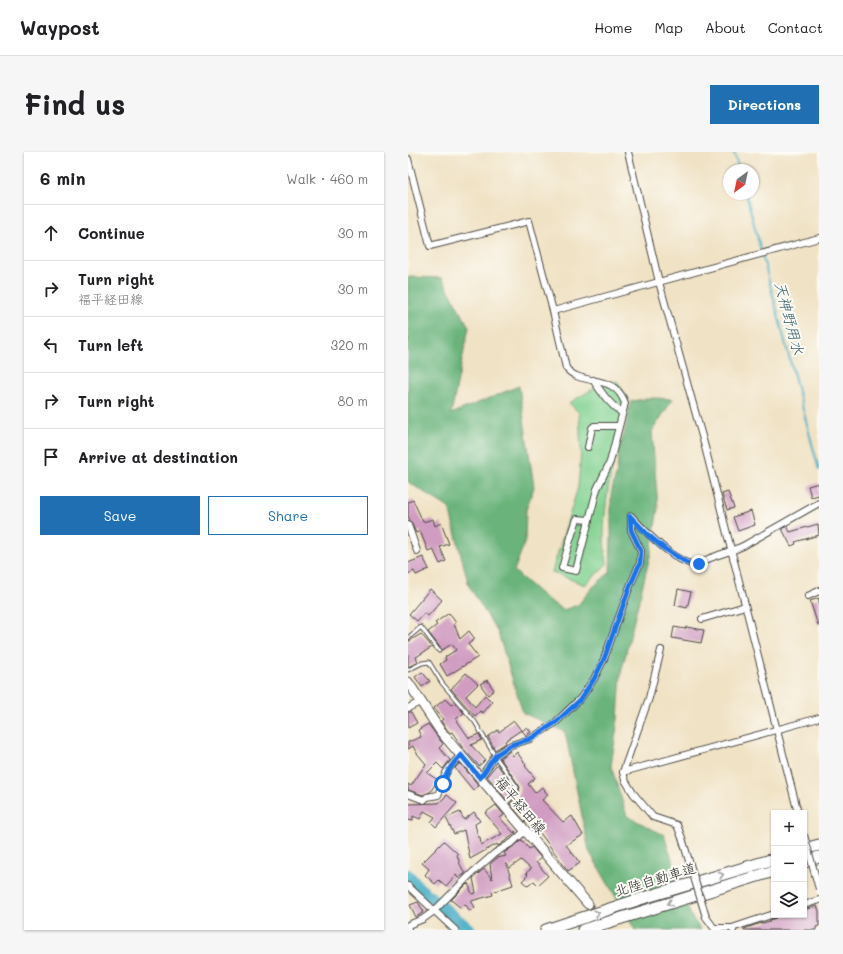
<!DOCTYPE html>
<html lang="en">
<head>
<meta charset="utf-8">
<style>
  :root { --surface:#fff; --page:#f6f6f6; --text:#202124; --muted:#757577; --line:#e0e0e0; --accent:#1f6fb2 }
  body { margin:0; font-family:Mali,"Klee One",sans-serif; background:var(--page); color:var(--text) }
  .controls { position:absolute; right:12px; bottom:12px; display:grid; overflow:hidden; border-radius:0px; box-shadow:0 1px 3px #0004 }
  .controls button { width:36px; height:36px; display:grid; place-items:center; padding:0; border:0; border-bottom:1px solid var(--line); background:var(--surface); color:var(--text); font:20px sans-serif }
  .compass { position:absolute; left:315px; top:12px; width:36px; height:36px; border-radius:50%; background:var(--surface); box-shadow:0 1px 3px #0004; rotate:213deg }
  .stop { position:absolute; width:12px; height:12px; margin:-9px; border:3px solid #1a73e8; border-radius:50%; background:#fff }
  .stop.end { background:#1a73e8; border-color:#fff; box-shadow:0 1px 4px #0008 }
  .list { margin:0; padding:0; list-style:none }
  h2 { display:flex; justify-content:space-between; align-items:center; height:52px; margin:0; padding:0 16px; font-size:17px }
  h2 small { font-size:13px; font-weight:400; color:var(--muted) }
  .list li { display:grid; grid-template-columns:26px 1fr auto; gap:12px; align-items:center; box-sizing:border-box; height:56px; padding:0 16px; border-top:1px solid var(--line) }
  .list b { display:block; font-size:15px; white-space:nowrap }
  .list p { margin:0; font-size:13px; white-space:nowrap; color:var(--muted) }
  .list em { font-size:13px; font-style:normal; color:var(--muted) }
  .actions { display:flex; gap:8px; padding:12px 16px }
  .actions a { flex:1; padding:9px 0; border:1px solid var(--accent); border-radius:0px; text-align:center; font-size:14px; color:var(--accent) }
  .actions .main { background:var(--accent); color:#fff }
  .icon { flex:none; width:22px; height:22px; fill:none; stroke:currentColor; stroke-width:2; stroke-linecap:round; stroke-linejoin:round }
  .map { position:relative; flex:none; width:411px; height:778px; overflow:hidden; border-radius:0px }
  header { display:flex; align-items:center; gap:24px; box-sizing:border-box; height:56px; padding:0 20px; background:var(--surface); border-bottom:1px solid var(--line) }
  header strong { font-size:19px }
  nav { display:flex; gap:22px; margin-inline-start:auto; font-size:14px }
  .intro { display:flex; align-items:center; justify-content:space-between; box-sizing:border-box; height:96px; padding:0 24px }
  h1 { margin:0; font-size:28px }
  .button { padding:10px 18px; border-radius:0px; background:var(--accent); color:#fff; font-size:14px; font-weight:700 }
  main { display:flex; gap:24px; padding:0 24px }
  aside { flex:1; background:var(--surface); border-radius:0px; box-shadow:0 1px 3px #0004 }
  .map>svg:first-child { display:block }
  .green { fill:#83d292; stroke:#577e5e }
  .forest { fill:#6ab47c; stroke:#4a7054 }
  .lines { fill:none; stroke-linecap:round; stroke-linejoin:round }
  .stream { stroke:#42abc2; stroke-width:2 }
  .river { stroke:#42abc2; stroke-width:12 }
  .building { fill:#d09cc1 }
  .secondary-tunnel { stroke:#c9bda5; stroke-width:9; stroke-dasharray:9 4.5; stroke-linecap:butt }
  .lane-casing { stroke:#494642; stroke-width:5 }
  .street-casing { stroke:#494642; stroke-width:8 }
  .secondary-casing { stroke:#494642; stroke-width:11 }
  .highway-casing { stroke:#494642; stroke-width:13 }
  .lane { stroke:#fff; stroke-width:3 }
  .street { stroke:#fff; stroke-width:6 }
  .secondary { stroke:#fff; stroke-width:9 }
  .highway { stroke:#fff; stroke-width:11 }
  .street-bridge-casing { stroke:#494642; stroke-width:8; stroke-linecap:butt }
  .street-bridge { stroke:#fff; stroke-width:6 }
  .oneway { stroke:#a0a0a0 }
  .route { stroke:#1a73e8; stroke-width:5 }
  .labels { text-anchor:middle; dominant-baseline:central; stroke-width:4; stroke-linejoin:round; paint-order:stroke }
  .street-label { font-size:14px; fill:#2b2b2b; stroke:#fdfcf7 }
  .water-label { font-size:15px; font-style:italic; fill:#345e67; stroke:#fdfcf7 }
</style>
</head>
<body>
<header>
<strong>Waypost</strong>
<nav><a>Home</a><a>Map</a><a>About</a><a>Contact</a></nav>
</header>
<div class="intro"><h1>Find us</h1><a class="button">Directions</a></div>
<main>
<aside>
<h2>6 min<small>Walk · 460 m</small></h2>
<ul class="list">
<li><svg class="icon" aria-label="ahead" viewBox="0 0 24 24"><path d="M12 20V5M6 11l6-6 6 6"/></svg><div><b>Continue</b></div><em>30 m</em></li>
<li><svg class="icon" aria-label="right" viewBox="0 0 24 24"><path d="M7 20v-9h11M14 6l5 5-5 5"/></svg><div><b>Turn right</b><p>福平経田線</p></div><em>30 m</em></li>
<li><svg class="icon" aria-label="left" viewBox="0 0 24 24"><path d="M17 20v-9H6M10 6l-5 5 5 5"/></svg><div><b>Turn left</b></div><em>320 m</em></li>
<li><svg class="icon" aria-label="right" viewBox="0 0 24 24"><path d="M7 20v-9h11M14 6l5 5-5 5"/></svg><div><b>Turn right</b></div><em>80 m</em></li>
<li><svg class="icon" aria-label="arrive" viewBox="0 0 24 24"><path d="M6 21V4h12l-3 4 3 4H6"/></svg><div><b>Arrive at destination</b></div></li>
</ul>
<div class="actions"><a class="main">Save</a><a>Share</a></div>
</aside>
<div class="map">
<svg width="411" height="778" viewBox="0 0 411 778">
  <rect width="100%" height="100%" fill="#fdfcf7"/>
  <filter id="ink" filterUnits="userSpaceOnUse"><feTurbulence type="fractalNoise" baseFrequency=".025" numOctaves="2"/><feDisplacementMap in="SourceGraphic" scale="8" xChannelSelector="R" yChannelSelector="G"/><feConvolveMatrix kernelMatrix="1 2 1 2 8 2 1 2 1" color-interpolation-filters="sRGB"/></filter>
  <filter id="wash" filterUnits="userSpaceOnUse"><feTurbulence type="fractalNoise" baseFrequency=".012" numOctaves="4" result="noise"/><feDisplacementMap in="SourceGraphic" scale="16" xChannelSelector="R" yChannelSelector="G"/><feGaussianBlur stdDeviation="0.9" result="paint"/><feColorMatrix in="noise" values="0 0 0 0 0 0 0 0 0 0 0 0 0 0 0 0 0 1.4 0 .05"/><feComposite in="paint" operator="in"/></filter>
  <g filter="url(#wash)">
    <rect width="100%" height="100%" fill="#f0e2c4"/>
    <path class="green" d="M209 229 221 247C210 293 196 337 196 385 196 394 198 403 199 412L177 433 144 420 170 335 173 300 171 261 161 251 185 237Z"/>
    <path class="forest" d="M0 125 34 126 61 175 43 262 111 234 126 335 118 358 117 389 106 419 136 445 155 458 170 453 184 436 202 420 203 386V342L209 319 211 296 216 283 223 249 245 246 265 247 244 279 250 356 243 400 213 521 210 567 203 614 219 664 256 683 283 764 293 778H227L181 699 157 580 115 561 90 481 61 434 41 356 0 330Z"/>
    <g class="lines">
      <g class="stream">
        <path d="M326 0 331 18"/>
        <path d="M338 42 411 318"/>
      </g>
      <path class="river" d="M0 723 11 736 62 778"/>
    </g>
    <g id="blocks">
      <g class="building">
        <path d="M411 331V343L403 345 400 334Z"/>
        <path d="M320 340 326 356 319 358 314 342Z"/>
        <path d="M5 348 15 370 25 367 27 374 33 371 41 392 32 395 38 409 32 412 25 397 20 399 12 379 8 381 0 364V350Z"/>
        <path d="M343 359 347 373 330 379 325 365Z"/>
        <path d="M410 372 411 383 387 390 388 392 383 394 374 377 379 374 382 380Z"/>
        <path d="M15 405 21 417 8 423 6 419 0 422V411Z"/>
        <path d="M22 437 34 448 20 464 16 461 9 469 1 462Z"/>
        <path d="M270 437 283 440 279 456 267 453Z"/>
        <path d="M411 446V473H410L402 449Z"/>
        <path d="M41 461 48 471 46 472 52 487 61 479 67 487 60 492 70 505 39 524 32 512 38 508 37 505 48 498 44 492 34 498 20 480 29 473 27 471Z"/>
        <path d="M266 475 277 477 278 475 296 478 293 491 264 486Z"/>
        <path d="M13 482 24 495 8 505 10 510 0 515V490Z"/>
        <path d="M14 520 22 529 14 535 7 525Z"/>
        <path d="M58 521 70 532 58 544 67 555 77 543 84 550 75 561 72 559 67 564 43 537Z"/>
        <path d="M79 528 86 538 80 543 72 532Z"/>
        <path d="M37 547 43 553 47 551 56 561 48 567 61 586 71 582 74 588 63 593 77 608 71 614 54 595 44 580 42 581 38 576 33 569 35 567 26 556Z"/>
        <path d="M0 560H3L9 571 0 576Z"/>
        <path d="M106 569 113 578 97 589 98 591 87 598 80 585 90 578 91 580Z"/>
        <path d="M20 572 35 592 31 596 42 608 35 617 29 611 19 621 30 628 22 640 15 643 0 638V632L3 634 18 612 8 600 5 594 0 597V590L13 585 10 578Z"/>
        <path d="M119 575 123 580 118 583 114 579Z"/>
        <path d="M102 599 105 604 109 600 118 613 117 614 127 626 120 632 127 641 134 635 140 643 134 648 155 670 164 664 175 683 158 693 172 711 160 719 121 666 117 670 102 652 110 644 112 635 92 606Z"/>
        <path d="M52 611 71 634 65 638 47 616Z"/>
        <path d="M89 612 106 636 105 641 98 647 79 624Z"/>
        <path d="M39 643 49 651 28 675 23 670 27 665 16 659 12 667 5 664V669L0 668V652L31 651Z"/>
        <path d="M88 653 96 663 92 666 106 681 107 679 108 681 90 694 89 692 62 707 56 678 46 682 38 666 52 660 56 668 66 660 72 669 67 672 70 685H72L73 693 94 682 77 661Z"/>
        <path d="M114 688 121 697 124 695 133 706 128 710 140 724 130 733 126 729 120 734 114 729 120 723 118 721 123 717 113 708 102 716 98 711 105 733 84 740 85 743 63 749 67 755 62 759 57 752 53 756 43 748 60 731 64 742 68 741 65 726 76 717 84 727 82 712 89 706 98 704 96 701Z"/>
        <path d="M36 689 50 702 49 703 52 712 57 722 50 726 48 723 38 734 31 728 27 732 17 723 21 717 14 711Z"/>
        <path d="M10 750 16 760 8 765 2 753Z"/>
        <path d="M409 754 411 759V774L408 775V778H336V777L347 773 362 769V768L368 766 371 763 373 765 379 763H396V758Z"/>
      </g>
    </g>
  </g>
  <g filter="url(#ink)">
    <use href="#blocks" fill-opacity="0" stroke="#494642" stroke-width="1"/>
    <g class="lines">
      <path class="secondary-tunnel" d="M180 752 194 778"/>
      <defs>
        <g id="lane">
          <path d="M0 486 13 475 31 499"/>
          <path d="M0 518 14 511 21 510 34 531 67 570 87 604 109 635 108 642 97 652"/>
        </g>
        <g id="street">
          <path d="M220 0 251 130 297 295 390 661"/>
          <path d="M0 7 22 94 121 69 145 159 411 86"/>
          <path d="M145 159 158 216C174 236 205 219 217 251L202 310 189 337 168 419 154 416 163 385 169 367 181 368"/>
          <path d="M185 228C194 241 201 252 214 261"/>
          <path d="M180 295 184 276 186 274H210"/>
          <path d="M0 373 9 399"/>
          <path d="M400 444 411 439"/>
          <path d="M294 467 337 454"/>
          <path d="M0 556 12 550"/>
          <path d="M215 620 241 546 253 498"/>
          <path d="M72 626 88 603 103 593 122 587 147 571 172 547 186 527 196 507 222 434 232 411 233 399 223 378V364C235 377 273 418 292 412 295 411 297 408 300 407 312 402 324 399 335 394L411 351"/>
          <path d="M0 642 16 648 19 645 30 643C33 636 35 628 38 621 42 614 47 609 53 603"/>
          <path d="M274 686 269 673 245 665 225 641 217 628 215 620 411 566"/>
          <path d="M0 734 47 778"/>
          <path d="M396 753 411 748"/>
          <path d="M298 765 306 776H324L325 778"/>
          <path d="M0 773 15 767 26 759 64 721 87 701 105 690 117 679"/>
          <path d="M324 776 366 762"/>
          <path d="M0 777V778"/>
        </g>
        <path id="secondary" d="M0 530 33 580 180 752"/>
        <g id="highway">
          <path d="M396 697 411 693"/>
          <path d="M396 710 411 705"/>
          <path d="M138 778 232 747 366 707"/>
          <path d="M175 778 366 719"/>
        </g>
      </defs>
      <use href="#lane" class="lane-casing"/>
      <use href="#street" class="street-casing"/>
      <use href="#secondary" class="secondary-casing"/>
      <use href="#highway" class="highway-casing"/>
      <use href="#lane" class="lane"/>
      <use href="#street" class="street"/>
      <use href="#secondary" class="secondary"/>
      <use href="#highway" class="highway"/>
      <defs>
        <g id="street-bridge">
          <path d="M396 683 411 737"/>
          <path d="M274 686 298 765"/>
        </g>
      </defs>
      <use href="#street-bridge" class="street-bridge-casing"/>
      <use href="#street-bridge" class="street-bridge"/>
    </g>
    <defs><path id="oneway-chevron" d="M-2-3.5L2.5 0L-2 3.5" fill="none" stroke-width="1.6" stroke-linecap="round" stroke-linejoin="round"/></defs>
    <g class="oneway">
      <use href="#oneway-chevron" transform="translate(313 723) rotate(-17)"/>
      <use href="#oneway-chevron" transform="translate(262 751) rotate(163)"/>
      <use href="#oneway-chevron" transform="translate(189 761) rotate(-18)"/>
    </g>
  </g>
  <g class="lines" filter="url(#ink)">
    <path class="route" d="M35 632C38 620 44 612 53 603L72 626 88 603 103 593 122 587 147 571 172 548 186 527 196 507 222 434 232 411 233 399 223 378 222 364 240 383 257 397 279 411 291 412"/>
  </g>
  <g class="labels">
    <g class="street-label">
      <text transform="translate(113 653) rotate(50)">福平経田線</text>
      <text transform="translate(247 727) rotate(-17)">北陸自動車道</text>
    </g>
    <g class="water-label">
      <text transform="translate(382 166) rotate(75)">天神野用水</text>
    </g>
  </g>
</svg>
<div class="controls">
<button>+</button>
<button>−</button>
<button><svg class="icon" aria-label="layers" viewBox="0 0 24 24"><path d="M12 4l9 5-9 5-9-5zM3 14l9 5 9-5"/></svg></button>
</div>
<svg class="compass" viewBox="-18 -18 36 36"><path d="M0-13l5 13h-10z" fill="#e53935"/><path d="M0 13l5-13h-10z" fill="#757577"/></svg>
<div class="stop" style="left:35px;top:632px"></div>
<div class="stop end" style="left:291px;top:412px"></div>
</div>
</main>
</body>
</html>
